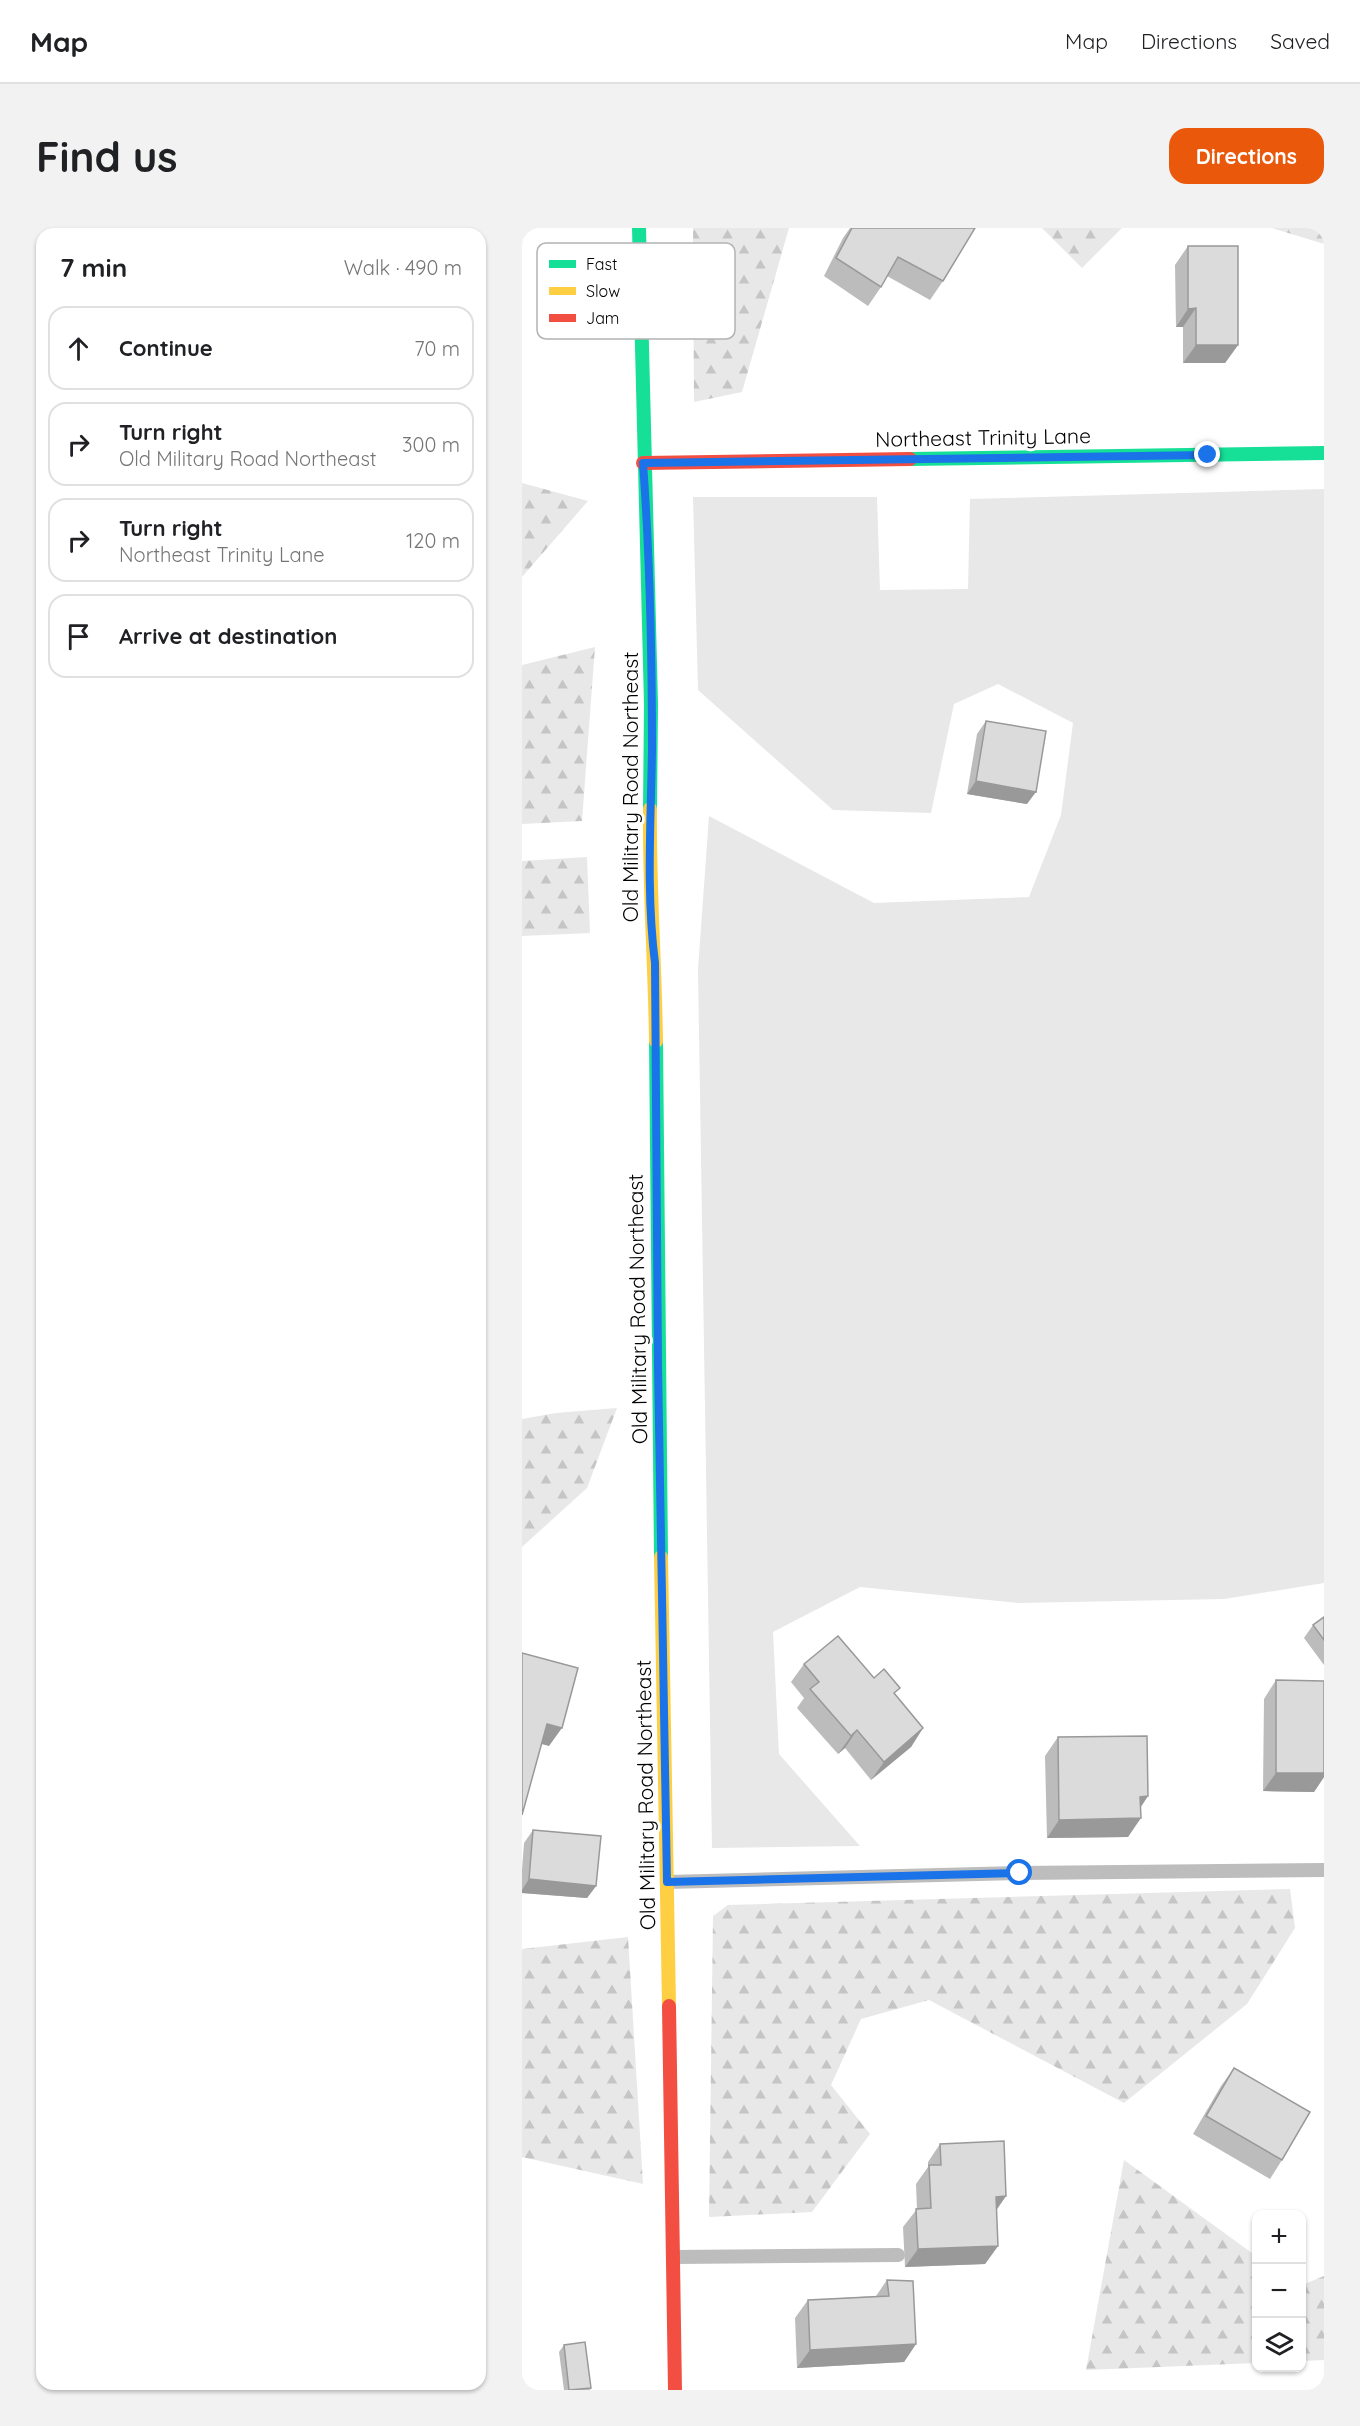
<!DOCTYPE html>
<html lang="en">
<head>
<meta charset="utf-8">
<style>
  :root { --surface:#fff; --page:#f2f2f2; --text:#202124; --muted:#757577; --line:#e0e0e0; --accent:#ea580c }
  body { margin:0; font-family:Quicksand,sans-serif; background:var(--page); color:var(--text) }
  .controls { position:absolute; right:18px; bottom:18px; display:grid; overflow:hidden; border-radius:12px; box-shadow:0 2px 4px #0004 }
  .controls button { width:54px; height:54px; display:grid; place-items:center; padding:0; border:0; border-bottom:2px solid var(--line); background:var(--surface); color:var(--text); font:30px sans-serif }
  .stop { position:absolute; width:18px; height:18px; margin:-14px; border:4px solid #1a73e8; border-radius:50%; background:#fff }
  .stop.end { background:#1a73e8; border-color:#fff; box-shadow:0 2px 6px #0008 }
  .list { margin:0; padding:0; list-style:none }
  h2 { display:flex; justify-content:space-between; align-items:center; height:78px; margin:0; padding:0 24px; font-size:26px }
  h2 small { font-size:20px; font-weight:400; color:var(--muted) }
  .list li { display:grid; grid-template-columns:39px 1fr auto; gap:18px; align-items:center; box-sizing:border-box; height:84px; margin:0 12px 12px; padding:0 12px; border:2px solid var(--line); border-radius:18px }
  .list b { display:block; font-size:22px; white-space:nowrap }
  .list p { margin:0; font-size:20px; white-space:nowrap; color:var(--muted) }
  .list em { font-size:20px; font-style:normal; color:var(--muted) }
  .icon { flex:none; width:33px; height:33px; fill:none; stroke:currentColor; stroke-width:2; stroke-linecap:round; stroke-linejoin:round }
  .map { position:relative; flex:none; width:802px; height:2162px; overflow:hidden; border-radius:18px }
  header { display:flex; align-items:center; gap:36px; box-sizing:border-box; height:84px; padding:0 30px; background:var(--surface); border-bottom:2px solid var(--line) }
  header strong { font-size:28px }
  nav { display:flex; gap:33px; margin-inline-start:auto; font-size:21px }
  .intro { display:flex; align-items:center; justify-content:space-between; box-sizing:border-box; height:144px; padding:0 36px }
  h1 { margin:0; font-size:42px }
  .button { padding:15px 27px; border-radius:18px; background:var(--accent); color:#fff; font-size:21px; font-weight:700 }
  main { display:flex; gap:36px; padding:0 36px }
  aside { flex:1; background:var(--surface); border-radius:18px; box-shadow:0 2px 4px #0004 }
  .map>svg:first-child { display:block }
  .green { fill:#e8e8e8 }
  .forest { fill:url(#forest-firs) }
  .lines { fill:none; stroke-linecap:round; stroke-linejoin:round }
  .lane { stroke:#bdbdbd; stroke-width:14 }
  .fast { stroke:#16e098; stroke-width:14 }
  .slow { stroke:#ffcf43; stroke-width:14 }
  .jam { stroke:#f24e42; stroke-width:14 }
  .wall { fill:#bcbcbc }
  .shaded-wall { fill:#999 }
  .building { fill:#dbdbdb; stroke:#999; stroke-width:1.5 }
  .route { stroke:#1a73e8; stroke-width:8 }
  .labels { text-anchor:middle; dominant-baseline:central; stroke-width:6; stroke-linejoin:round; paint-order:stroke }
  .street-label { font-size:21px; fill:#000; stroke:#fff }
  .key { fill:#fff; stroke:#b2b2b2; stroke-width:1.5 }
  .key-label { font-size:16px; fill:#000 }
</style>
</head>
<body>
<header>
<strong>Map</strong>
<nav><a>Map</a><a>Directions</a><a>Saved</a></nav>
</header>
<div class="intro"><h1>Find us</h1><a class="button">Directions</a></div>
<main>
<aside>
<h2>7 min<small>Walk · 490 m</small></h2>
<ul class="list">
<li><svg class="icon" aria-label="ahead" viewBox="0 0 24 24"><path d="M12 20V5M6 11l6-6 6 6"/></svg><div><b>Continue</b></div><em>70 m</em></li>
<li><svg class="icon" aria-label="right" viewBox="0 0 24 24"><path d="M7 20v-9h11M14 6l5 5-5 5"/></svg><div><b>Turn right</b><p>Old Military Road Northeast</p></div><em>300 m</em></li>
<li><svg class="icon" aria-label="right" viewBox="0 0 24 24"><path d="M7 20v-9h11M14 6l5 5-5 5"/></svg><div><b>Turn right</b><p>Northeast Trinity Lane</p></div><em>120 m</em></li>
<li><svg class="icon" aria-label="arrive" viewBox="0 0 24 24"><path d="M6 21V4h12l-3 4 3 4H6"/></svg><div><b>Arrive at destination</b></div></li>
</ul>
</aside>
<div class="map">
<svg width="802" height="2162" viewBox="0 0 802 2162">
  <defs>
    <pattern id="forest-firs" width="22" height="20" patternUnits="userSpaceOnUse" patternTransform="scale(1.5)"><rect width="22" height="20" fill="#e8e8e8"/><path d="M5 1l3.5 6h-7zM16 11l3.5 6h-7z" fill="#c5c5c5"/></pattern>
  </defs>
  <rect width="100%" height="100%" fill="#fff"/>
  <path class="green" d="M802 261V1355L702 1371 496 1375 338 1359 251 1404 257 1526 338 1618 190 1620 176 741 187 588 352 675 507 669 539 587 551 495 476 456 432 476 409 585 311 582 176 462 171 269H355L358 362 446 361 448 271Z"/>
  <g class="forest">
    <path d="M171 0H267L220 164 172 174Z"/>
    <path d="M520 0H600L560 40Z"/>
    <path d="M750 0H802V16Z"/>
    <path d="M0 255 66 273 0 349Z"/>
    <path d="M73 419 60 593 0 596V437Z"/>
    <path d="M65 629 68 705 0 708V633Z"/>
    <path d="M95 1180 65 1260 0 1319V1191L34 1185Z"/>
    <path d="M768 1661 773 1700 725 1776 602 1875 407 1772 339 1791 309 1857 348 1906 290 1984 187 1989 191 1688 206 1677Z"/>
    <path d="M106 1709 121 1956 0 1929V1721Z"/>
    <path d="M602 1932 734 2028V2135L564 2142Z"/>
    <path d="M802 2048V2132L780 2133V2057Z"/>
  </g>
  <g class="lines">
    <g class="lane">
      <path d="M145 1654 498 1645 802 1642"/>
      <path d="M152 2029 376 2027"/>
    </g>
    <g class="fast">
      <path d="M117 0 129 476 128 581"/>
      <path d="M388 231 802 225"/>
      <path d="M134 813 139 1329"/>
    </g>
    <g class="slow">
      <path d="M128 581C127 658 133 735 134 813"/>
      <path d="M139 1329 147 1778"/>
    </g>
    <g class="jam">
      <path d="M121 235 388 231"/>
      <path d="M147 1778 153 2162"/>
    </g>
  </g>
  <g class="wall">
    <path d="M328 0H453L421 53 408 72 365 48 359 59 346 78 302 48 321 10Z"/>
    <path d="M666 18 716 117 703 135H661V99H654L653 37Z"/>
    <path d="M464 493 505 576 445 566 455 506Z"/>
    <path d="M802 1389V1437L782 1410 791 1397Z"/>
    <path d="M282 1436 352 1450 373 1467 401 1500 389 1519 349 1552 323 1520 316 1526 275 1480 282 1470 269 1454Z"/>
    <path d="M754 1452 802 1453V1549L792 1564 741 1563 742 1471Z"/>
    <path d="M536 1509 626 1568 619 1579 606 1609 525 1610 523 1528Z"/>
    <path d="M11 1602 74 1658 65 1670 0 1665V1642L2 1615Z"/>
    <path d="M712 1840 760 1932 748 1951 671 1906 699 1858Z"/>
    <path d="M418 1916 484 1968 474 1982 476 2018 463 2036 383 2039 381 1999 395 1981 394 1956 406 1939V1934Z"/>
    <path d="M365 2052 394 2116 382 2134 275 2140 273 2090 286 2072 354 2068Z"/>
    <path d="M42 2117 69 2160 68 2162H42L37 2124Z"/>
  </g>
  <g class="shaded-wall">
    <path d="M674 80 661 99H654L666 81Z"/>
    <path d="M674 117H716L703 135H661Z"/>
    <path d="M454 553 514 564 505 576 445 566Z"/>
    <path d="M25 1496 40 1500 27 1518 12 1514Z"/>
    <path d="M401 1500 389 1519 349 1552 362 1534Z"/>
    <path d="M335 1502 323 1520 316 1526 329 1508Z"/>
    <path d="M754 1545H802V1549L792 1564 741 1563Z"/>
    <path d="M626 1568 613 1587 618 1569Z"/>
    <path d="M619 1590 606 1609 525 1610 537 1592Z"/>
    <path d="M7 1651 74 1658 65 1670 0 1665V1662Z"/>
    <path d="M484 1968 471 1987 474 1969Z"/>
    <path d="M476 2018 463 2036 383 2039 396 2021Z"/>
    <path d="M394 2116 382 2134 275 2140 288 2122Z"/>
  </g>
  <g class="building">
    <path d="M330 0H453L421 53 376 29 359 59 314 30Z"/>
    <path d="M666 18H716V117H674V80L666 81Z"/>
    <path d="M464 493 524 503 514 564 454 553Z"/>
    <path d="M802 1389V1412L791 1397Z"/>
    <path d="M316 1408 352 1450 362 1441 378 1460 372 1465 401 1500 362 1534 335 1502 329 1508 288 1461 297 1454 282 1436Z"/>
    <path d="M0 1425 56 1440 40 1500 25 1496 0 1587Z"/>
    <path d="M754 1452 802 1453V1545H754Z"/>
    <path d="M625 1508 626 1568 618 1569 619 1590 537 1592 536 1509Z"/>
    <path d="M11 1602 79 1608 74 1658 7 1651Z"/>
    <path d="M712 1840 788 1884 760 1932 684 1888Z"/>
    <path d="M482 1913 484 1968 474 1969 476 2018 396 2021 394 1981 409 1980 407 1937H419L418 1916Z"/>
    <path d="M365 2052 391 2053 394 2116 288 2122 286 2072 367 2068Z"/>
    <path d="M63 2114 69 2160 47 2162 42 2117Z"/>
  </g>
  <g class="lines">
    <path class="route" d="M498 1645 145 1654 136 1138 133 735C124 665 129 592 130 521 130 426 128 330 121 235L686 227"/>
  </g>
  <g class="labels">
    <g class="street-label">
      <text transform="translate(461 209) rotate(-1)">Northeast Trinity Lane</text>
      <text transform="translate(108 559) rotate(-90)">Old Military Road Northeast</text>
      <text transform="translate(115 1081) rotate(-91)">Old Military Road Northeast</text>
      <text transform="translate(123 1567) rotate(-91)">Old Military Road Northeast</text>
    </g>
  </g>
  <rect x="15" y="15" width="198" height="96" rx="9" class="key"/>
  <rect x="27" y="32" width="27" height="8" fill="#16e098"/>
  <rect x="27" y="59" width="27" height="8" fill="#ffcf43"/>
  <rect x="27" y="86" width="27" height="8" fill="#f24e42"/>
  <g class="key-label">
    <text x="64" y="42">Fast</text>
    <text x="64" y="69">Slow</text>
    <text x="64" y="96">Jam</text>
  </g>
</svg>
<div class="controls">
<button>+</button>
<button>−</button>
<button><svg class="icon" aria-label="layers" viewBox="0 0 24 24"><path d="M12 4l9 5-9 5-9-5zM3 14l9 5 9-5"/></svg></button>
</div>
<div class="stop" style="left:498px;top:1645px"></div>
<div class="stop end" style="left:686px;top:227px"></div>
</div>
</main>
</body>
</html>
